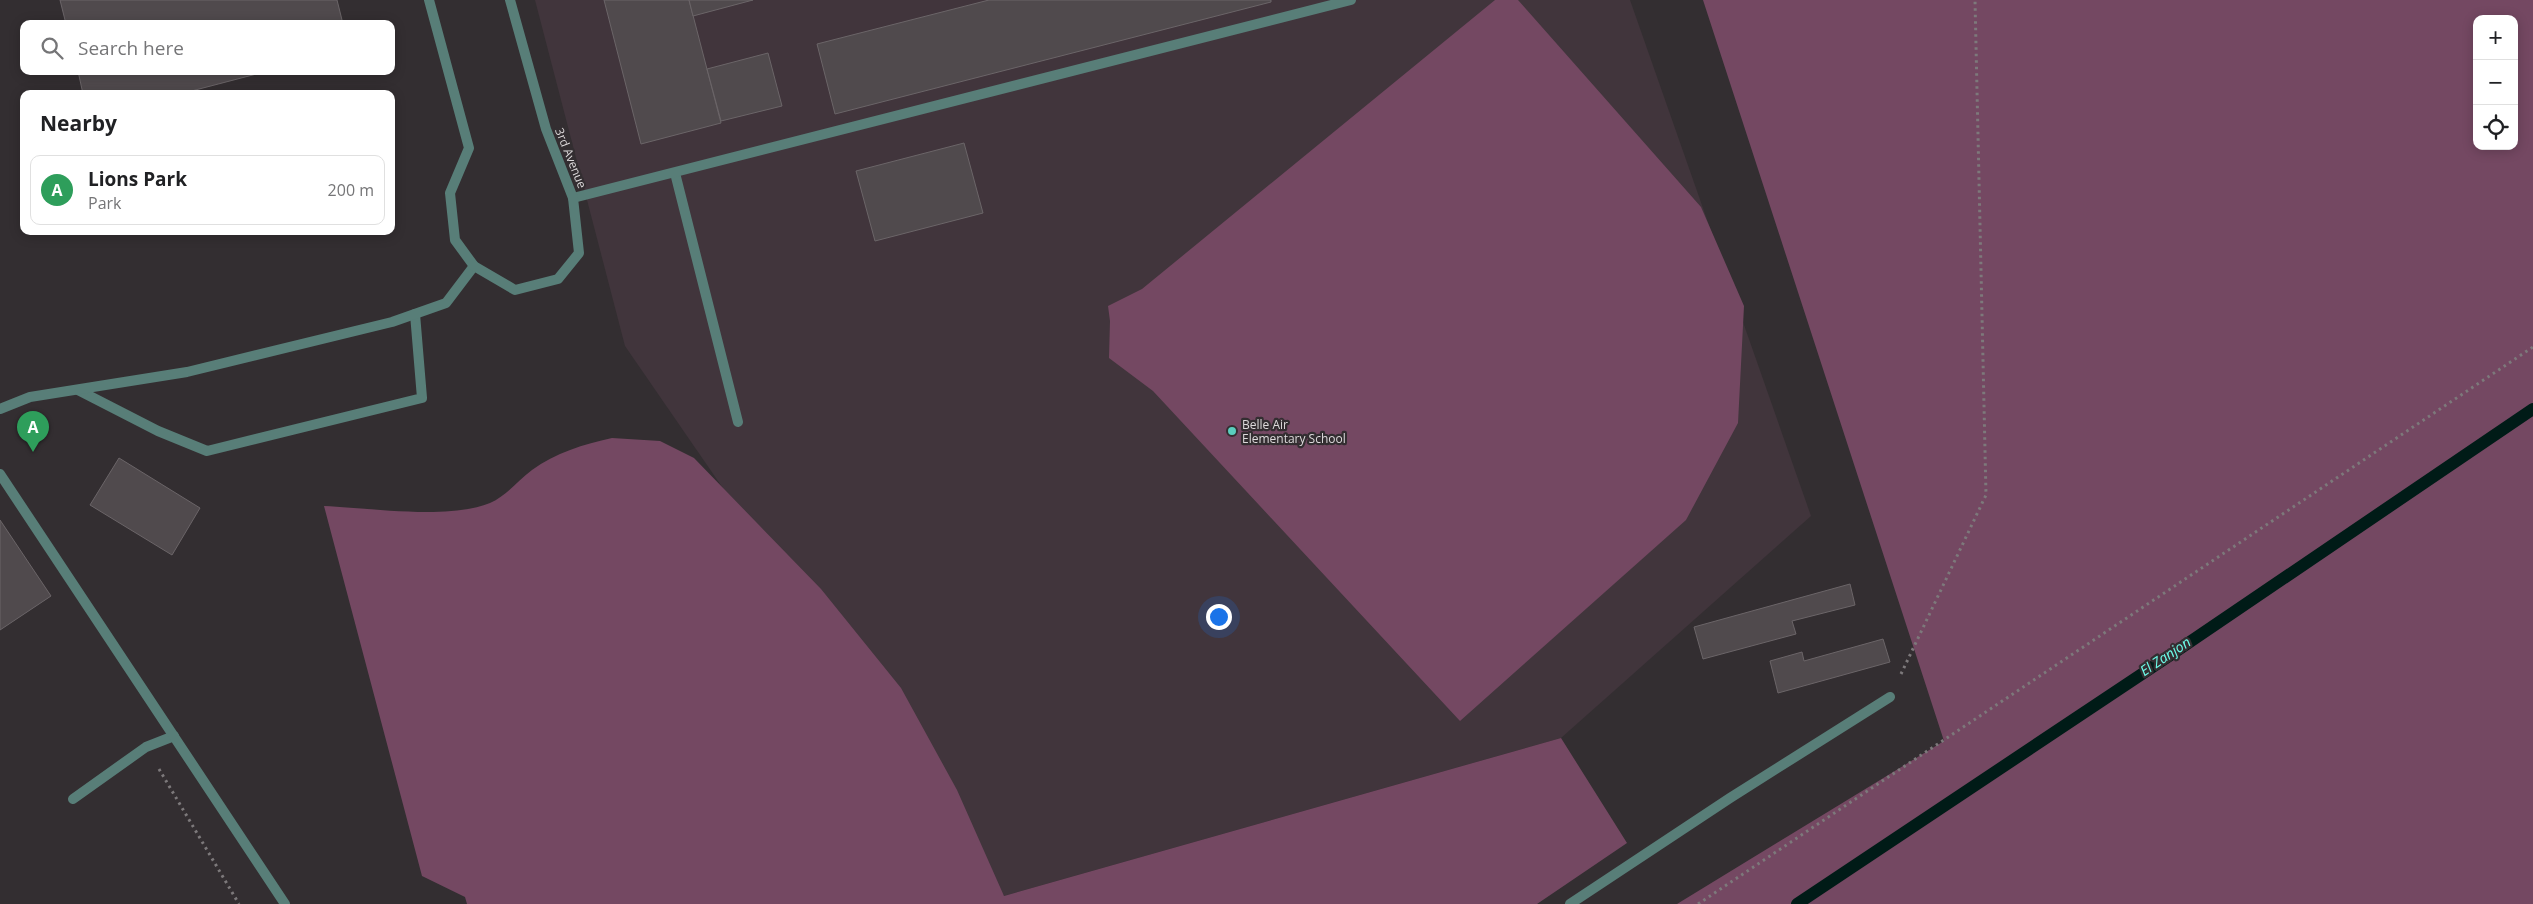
<!DOCTYPE html>
<html lang="en">
<head>
<meta charset="utf-8">
<style>
  :root { --surface:#fff; --page:#f2f2f2; --text:#202124; --muted:#757577; --line:#e0e0e0; --accent:#db2777 }
  body { margin:0; font-family:"Open Sans",sans-serif; background:var(--page); color:var(--text) }
  .controls { position:absolute; right:15px; top:15px; display:grid; overflow:hidden; border-radius:10px; box-shadow:0 2px 12px #0003 }
  .controls button { width:45px; height:45px; display:grid; place-items:center; padding:0; border:0; border-bottom:1px solid var(--line); background:var(--surface); color:var(--text); font:25px sans-serif }
  .you { position:absolute; left:1218px; top:616px; width:18px; height:18px; margin:-12px; border:4px solid #fff; border-radius:50%; background:#1a73e8; box-shadow:0 0 0 8px #1a73e833 }
  .badge { display:grid; place-items:center; width:32px; height:32px; border-radius:50%; background:var(--accent); color:#fff; font-size:16px; font-weight:700 }
  .pin { position:absolute; translate:-50% -41px; filter:drop-shadow(0 1px 2px #0008) }
  .pin::after { content:''; position:absolute; top:26px; width:18px; height:15px; background:inherit; clip-path:polygon(0 0,100% 0,50% 100%) }
  .list { margin:0; padding:0; list-style:none }
  h2 { display:flex; justify-content:space-between; align-items:center; height:65px; margin:0; padding:0 20px; font-size:21px }
  h2 small { font-size:16px; font-weight:400; color:var(--muted) }
  .list li { display:grid; grid-template-columns:32px 1fr auto; gap:15px; align-items:center; box-sizing:border-box; height:70px; margin:0 10px 10px; padding:0 10px; border:1px solid var(--line); border-radius:10px }
  .list b { display:block; font-size:19px; white-space:nowrap }
  .list p { margin:0; font-size:16px; white-space:nowrap; color:var(--muted) }
  .list em { font-size:16px; font-style:normal; color:var(--muted) }
  .icon { flex:none; width:28px; height:28px; fill:none; stroke:currentColor; stroke-width:2; stroke-linecap:round; stroke-linejoin:round }
  .map { position:relative; flex:none; width:2533px; height:904px; overflow:hidden }
  .search { position:absolute; background:var(--surface); box-shadow:0 2px 12px #0003; left:20px; top:20px; width:375px; height:55px; display:flex; align-items:center; gap:12px; box-sizing:border-box; padding:0 18px; border-radius:10px; color:var(--muted); font-size:19px }
  .panel { position:absolute; background:var(--surface); box-shadow:0 2px 12px #0003; left:20px; top:90px; width:375px; height:145px; border-radius:10px }
  .map>svg:first-child { display:block }
  .built { fill:#41353c }
  .green { fill:#744862; fill-rule:evenodd }
  .lines { fill:none; stroke-linecap:round; stroke-linejoin:round }
  .stream { stroke:#001b17; stroke-width:12 }
  .building { fill:#504a4d; stroke:#6b6568 }
  .path { stroke:#7d797b; stroke-width:3; stroke-dasharray:2.5 4; stroke-linecap:butt }
  .lane { stroke:#587e78; stroke-width:10 }
  .street { stroke:#587e78; stroke-width:10 }
  .poi-dot { fill:#5acebe; stroke:#332e31; stroke-width:2 }
  .labels { text-anchor:middle; dominant-baseline:central; stroke-width:4.5; stroke-linejoin:round; paint-order:stroke }
  .street-label { font-size:12px; fill:#dddadb; stroke:#332e31 }
  .poi-label { font-size:12px; fill:#dddadb; stroke:#332e31; text-anchor:start }
  .water-label { font-size:14px; font-style:italic; fill:#6dfde9; stroke:#332e31 }
</style>
</head>
<body>
<div class="map">
<svg width="2533" height="904" viewBox="0 0 2533 904">
  <rect width="100%" height="100%" fill="#332e31"/>
  <path class="built" d="M535 0H1630L1811 516 1561 738 1004 896 625 346Z"/>
  <g class="green">
    <path d="M1495 0H1518L1701 207 1744 306 1738 423 1686 520 1460 721 1153 391 1109 358 1110 321 1108 306 1142 289Z"/>
    <path d="M1703 0H2533V904H1677L1944 741ZM2477 19H2514V146H2477Z"/>
    <path d="M612 438 660 441 694 458 821 589 901 688 957 790 1004 896 1561 738 1627 843 1537 904H467L465 897 422 876 324 506C370 508 449 520 490 503 508 495 518 480 532 470 555 453 584 444 612 438Z"/>
  </g>
  <g class="lines">
    <path class="stream" d="M1797 904 2175 652 2533 409"/>
  </g>
  <g class="building">
    <path d="M60 0H337L343 24H66Z"/>
    <path d="M604 0H689L721 123 641 144Z"/>
    <path d="M689 0H753L693 16Z"/>
    <path d="M989 0H1271V2L835 114 817 44Z"/>
    <path d="M768 53 782 106 721 121 707 69Z"/>
    <path d="M78 71H268L180 94H83Z"/>
    <path d="M964 143 983 213 875 241 856 171Z"/>
    <path d="M119 458 200 508 172 555 90 505Z"/>
    <path d="M0 520 51 596 0 630Z"/>
    <path d="M1850 584 1855 605 1792 621 1796 634 1703 659 1694 627Z"/>
    <path d="M1883 639 1890 662 1778 693 1770 661 1802 652 1804 661Z"/>
  </g>
  <g class="lines">
    <g class="path">
      <path d="M1901 674 1986 495 1975 0"/>
      <path d="M159 769 239 904"/>
      <path d="M1698 904 2533 347"/>
    </g>
    <g class="lane">
      <path d="M675 173 738 422"/>
      <path d="M573 198 1351 0"/>
      <path d="M78 390 158 431 207 451 422 398 415 314"/>
      <path d="M0 409 30 397 187 372 392 322 446 303 474 266"/>
      <path d="M73 799 146 747 174 736"/>
    </g>
    <g class="street">
      <path d="M429 0 469 148 450 193 455 240 474 266 515 290 558 279 579 253 573 198 546 129 510 0"/>
      <path d="M0 474 285 904"/>
      <path d="M1570 904 1730 798 1890 697"/>
    </g>
  </g>
  <circle class="poi-dot" cx="1232" cy="431" r="5"/>
  <g class="labels">
    <g class="street-label">
      <text transform="translate(571 158) rotate(68)">3rd Avenue</text>
    </g>
    <g class="poi-label">
      <text x="1242" y="424">Belle Air<tspan x="1242" dy="14">Elementary School</tspan></text>
    </g>
    <g class="water-label">
      <text transform="translate(2165 656) rotate(-34)">El Zanjon</text>
    </g>
  </g>
</svg>
<div class="controls">
<button>+</button>
<button>−</button>
<button><svg class="icon" aria-label="locate" viewBox="0 0 24 24"><circle cx="12" cy="12" r="6"/><path d="M12 2v4M12 18v4M2 12h4M18 12h4"/></svg></button>
</div>
<div class="you"></div>
<div class="pin badge" style="left:33px;top:452px;background:#2e9e5b">A</div>
<div class="search"><svg class="icon" aria-label="search" viewBox="0 0 24 24"><circle cx="10" cy="10" r="6"/><path d="M15 15l6 6"/></svg>Search here</div>
<section class="panel">
<h2>Nearby<small></small></h2>
<ul class="list">
<li><span class="badge" style="background:#2e9e5b">A</span><div><b>Lions Park</b><p>Park</p></div><em>200 m</em></li>
</ul>
</section>
</div>
</body>
</html>
